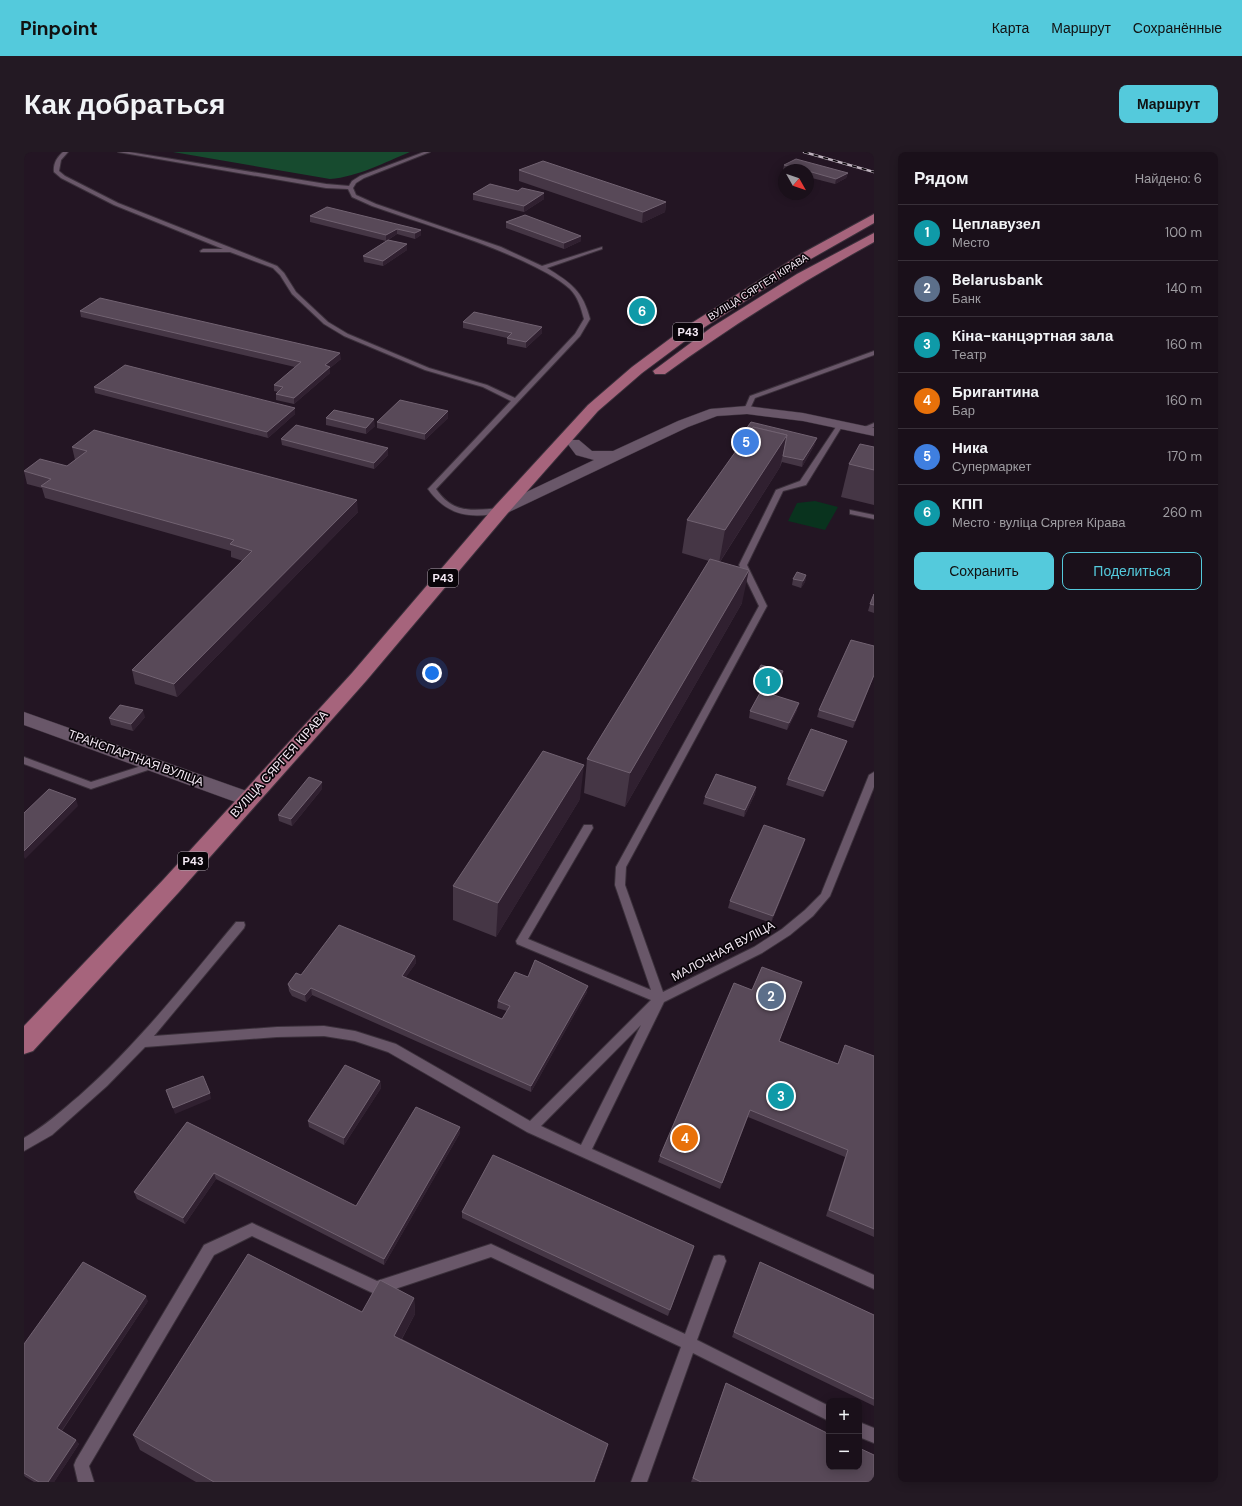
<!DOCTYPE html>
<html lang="ru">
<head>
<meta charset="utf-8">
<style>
  :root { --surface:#1a101a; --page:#231923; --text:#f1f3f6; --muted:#9f9da2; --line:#383039; --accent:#54cadc }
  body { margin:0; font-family:"DM Sans",sans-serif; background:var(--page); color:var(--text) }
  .controls { position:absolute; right:12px; bottom:12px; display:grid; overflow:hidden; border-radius:8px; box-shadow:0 2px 10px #0003 }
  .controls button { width:36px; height:36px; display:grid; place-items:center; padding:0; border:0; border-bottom:1px solid var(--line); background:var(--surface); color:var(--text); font:20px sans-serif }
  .compass { position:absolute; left:754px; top:12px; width:36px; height:36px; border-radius:50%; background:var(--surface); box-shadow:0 2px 10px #0003; rotate:130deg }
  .you { position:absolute; left:408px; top:521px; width:14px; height:14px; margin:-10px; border:3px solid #fff; border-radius:50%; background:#1a73e8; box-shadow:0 0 0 6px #1a73e833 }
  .badge { display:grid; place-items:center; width:26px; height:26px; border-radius:50%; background:var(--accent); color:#fff; font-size:13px; font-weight:700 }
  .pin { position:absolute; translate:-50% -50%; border:2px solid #fff; box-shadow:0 1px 4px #0006 }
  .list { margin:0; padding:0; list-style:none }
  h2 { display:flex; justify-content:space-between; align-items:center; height:52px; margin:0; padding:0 16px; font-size:17px }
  h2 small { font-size:13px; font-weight:400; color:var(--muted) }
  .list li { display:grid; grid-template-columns:26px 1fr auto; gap:12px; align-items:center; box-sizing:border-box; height:56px; padding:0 16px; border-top:1px solid var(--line) }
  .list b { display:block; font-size:15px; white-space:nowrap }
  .list p { margin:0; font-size:13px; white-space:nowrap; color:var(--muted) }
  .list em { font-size:13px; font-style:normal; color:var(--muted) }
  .actions { display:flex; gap:8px; padding:12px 16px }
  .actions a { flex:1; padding:9px 0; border:1px solid var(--accent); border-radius:8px; text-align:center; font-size:14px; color:var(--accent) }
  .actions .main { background:var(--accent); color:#111 }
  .map { position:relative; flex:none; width:850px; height:1330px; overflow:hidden; border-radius:8px }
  header { display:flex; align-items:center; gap:24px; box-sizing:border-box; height:56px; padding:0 20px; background:var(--accent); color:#111 }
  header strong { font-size:19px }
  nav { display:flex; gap:22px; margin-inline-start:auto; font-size:14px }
  .intro { display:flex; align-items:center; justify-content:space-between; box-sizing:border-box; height:96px; padding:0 24px }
  h1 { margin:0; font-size:28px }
  .button { padding:10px 18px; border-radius:8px; background:var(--accent); color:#111; font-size:14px; font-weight:700 }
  main { display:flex; gap:24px; padding:0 24px }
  aside { flex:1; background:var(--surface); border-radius:8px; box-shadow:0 2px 10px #0003 }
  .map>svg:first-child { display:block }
  .green { fill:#09331e }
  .forest { fill:#174b2f }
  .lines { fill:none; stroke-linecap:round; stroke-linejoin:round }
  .service-casing { stroke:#3b303b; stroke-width:2 }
  .minor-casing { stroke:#3b303b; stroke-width:1 }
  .primary-casing { stroke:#3b303b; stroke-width:2 }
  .service { fill:#695769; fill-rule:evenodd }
  .minor { fill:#695769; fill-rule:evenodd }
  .primary { fill:#a6647c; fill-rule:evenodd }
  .rail-casing { stroke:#beb3be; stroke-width:2.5 }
  .rail { stroke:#090409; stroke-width:1.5; stroke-dasharray:5; stroke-linecap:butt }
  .wall { fill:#453645 }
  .shaded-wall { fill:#302030 }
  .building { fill:#584958; stroke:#716271 }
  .labels { text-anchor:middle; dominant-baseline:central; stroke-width:3.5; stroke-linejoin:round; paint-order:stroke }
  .far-street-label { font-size:10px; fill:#f5eaf5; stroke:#090409 }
  .shield { fill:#090409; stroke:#aea5ae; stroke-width:1 }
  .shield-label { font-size:11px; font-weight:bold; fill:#f5eaf5 }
  .street-label { font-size:12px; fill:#f5eaf5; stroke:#090409 }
</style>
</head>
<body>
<header>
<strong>Pinpoint</strong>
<nav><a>Карта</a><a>Маршрут</a><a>Сохранённые</a></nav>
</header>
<div class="intro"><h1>Как добраться</h1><a class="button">Маршрут</a></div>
<main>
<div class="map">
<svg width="850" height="1330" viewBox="0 0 850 1330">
  <rect width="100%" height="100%" fill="#231523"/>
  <path class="green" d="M791 349 814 355 801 378 764 369 773 351Z"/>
  <path class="forest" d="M149 0H386C361 10 334 25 306 27Z"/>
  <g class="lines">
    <defs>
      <g id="service">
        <path d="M39 0H44L37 8 35 19 41 24 94 51 253 114 260 121 272 140 304 170 324 182 405 216 463 233 491 246 551 182 560 167C557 156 554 145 546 137 533 125 515 117 499 109 451 87 399 72 348 54L328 45 324 37 302 36 94 0H105L302 32 325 34 328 29 336 24 400 0H406L340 26 332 31 329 36 332 43 352 52 477 95 518 114 578 95V97L523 116C547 131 559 139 566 167L556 184 412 337C430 363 449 358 477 356H480V360C448 367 424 365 404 337L487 249 459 235 401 218 320 184 300 172 268 142 256 123 249 116 206 100H177L176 99 179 97H199L90 53 37 26 30 20C29 12 33 5 39 0Z"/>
        <path d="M850 199V203L731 246 725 259 720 258 726 244Z"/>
        <path d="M850 271V275L840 279 836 277Z"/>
        <path d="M814 272 819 273 782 333 759 339 723 413 743 454 602 715 601 733 639 840 730 795 758 777 781 758 797 742 845 623 850 620V635L806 744 789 764 766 783 738 801 640 850 568 997 850 1123V1137L503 980 364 900 331 889 300 884 253 885 121 895 83 934 28 983 0 999V986C21 974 37 959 55 944 114 892 162 830 212 770H220L221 773 220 776 130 884 253 875 300 874 331 879 372 892 506 969 627 848 493 792 492 789 560 673H568L569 676 504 787 627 838 591 733 592 715 735 454 715 413 752 338 776 329ZM617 873 557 993 517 974Z"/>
        <path d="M826 358 850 363V367L826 362Z"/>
        <path d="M0 605 67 630 130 610 135 613 133 615 67 637 0 612Z"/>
        <path d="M228 1071 353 1129 467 1092 661 1182 688 1109 690 1104 695 1103 700 1104 702 1109 673 1188 805 1254V1269L669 1201 623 1330H607L657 1195 467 1105 353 1143 228 1084 190 1103 65 1314 70 1330H54L50 1313 52 1308 180 1093Z"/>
        <path d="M835 1270 850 1276V1291L835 1285Z"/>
      </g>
      <g id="minor">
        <path d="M723 254 779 261 850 276V284L779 269 723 262 693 264 664 275 483 361 477 363 471 361 469 358 471 355 570 308 552 303 543 291 545 288H555L568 299H589L654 269 686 257Z"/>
        <path d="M0 560 231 642 234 647 231 652 224 654 217 652 0 573Z"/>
      </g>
      <g id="primary">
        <path d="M850 62V71L785 108 673 180 618 221 574 259 483 362 342 529 155 740 9 899 0 902V874L139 728 328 521 471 354 564 253 608 215 663 174 777 102Z"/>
        <path d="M850 81V90C778 130 708 173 641 222H631L629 219 688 175 773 122Z"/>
      </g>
    </defs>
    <use href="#service" class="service-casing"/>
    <use href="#minor" class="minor-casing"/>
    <use href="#primary" class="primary-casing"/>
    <use href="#service" class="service"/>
    <use href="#minor" class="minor"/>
    <use href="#primary" class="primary"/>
    <defs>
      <path id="rail" d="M780 0 850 20"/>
    </defs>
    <use href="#rail" class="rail-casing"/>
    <use href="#rail" class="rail"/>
  </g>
  <g class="wall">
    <path d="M760 13 824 21 822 26 811 32 784 25V18H759Z"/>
    <path d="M495 18 642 50 641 60 618 71 495 29Z"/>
    <path d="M494 39 520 47 500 60 449 48V42Z"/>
    <path d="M286 64 397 78V83L391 87 373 82 364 88 383 92V98L359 114 340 110 339 104 362 89 286 70Z"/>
    <path d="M482 70 557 89 540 97 482 76Z"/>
    <path d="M609 154 627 159 620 163 609 160Z"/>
    <path d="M56 159 317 207 306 216V221L270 252 252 248V242L254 240 250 239V233L271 215 57 165Z"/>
    <path d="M439 170 518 181 502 196 483 192V186L439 176Z"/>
    <path d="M70 235 271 262 244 286 71 241Z"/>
    <path d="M424 259V266L401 288 353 276V270Z"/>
    <path d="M302 266 351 274 342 282 302 273Z"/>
    <path d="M257 287 364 303 350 317 258 293Z"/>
    <path d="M711 292H791L778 315 758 310 756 315 696 410 718 451 601 655 560 641 563 607 685 409 658 401 663 368 712 299 710 298Z"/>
    <path d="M48 295 334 360 153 545 111 532 108 518 219 409 207 405V399L21 346 18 336 3 332 0 319 43 314 51 308Z"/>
    <path d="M850 295V353L817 345 825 312Z"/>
    <path d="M782 423 781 430 777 436 768 433 769 427Z"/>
    <path d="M850 442V461L844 459 846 452Z"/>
    <path d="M850 494V524L829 576 793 565 795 558Z"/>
    <path d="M731 525 758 526 751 538 730 532Z"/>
    <path d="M773 558 763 578 725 566 726 559Z"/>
    <path d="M121 565 109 579 87 573 85 566Z"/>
    <path d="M821 595 799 645 762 633 764 627Z"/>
    <path d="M732 635 731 642 720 665 679 652 681 645Z"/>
    <path d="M298 637 268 674 255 669 254 663Z"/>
    <path d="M556 647 472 785 429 768V734Z"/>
    <path d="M781 687 779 694 747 771 704 756 706 749Z"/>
    <path d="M391 804 392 811 381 826 478 867 483 859 473 856 474 849 504 825 563 840 507 940 288 843 282 850 268 844 265 839 264 832 277 823Z"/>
    <path d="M728 838 755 889 814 912 821 893 850 904V1085L802 1064 821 1005 724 965 696 1037 634 1010 636 1004Z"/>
    <path d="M356 929 357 936 320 993 285 975 284 969Z"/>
    <path d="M163 970 332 1054 436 981 360 1113 192 1027 161 1072 113 1047 110 1040Z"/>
    <path d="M438 1060 670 1094 644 1164 438 1066Z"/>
    <path d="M736 1110 850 1163V1254L708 1185Z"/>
    <path d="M390 1146 391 1162 378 1187 584 1292 580 1306 571 1330H172L116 1298 109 1283 338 1160Z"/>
    <path d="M124 1149 38 1279 55 1292 30 1330H10L0 1324V1192Z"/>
    <path d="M702 1231 850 1330H667Z"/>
  </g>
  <g class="shaded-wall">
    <path d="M824 21 822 26 811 32 812 27Z"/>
    <path d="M520 41V47L500 60V54Z"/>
    <path d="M642 50 641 60 618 71 619 60Z"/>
    <path d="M373 77V82L362 89V83Z"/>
    <path d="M397 78V83L391 87V81Z"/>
    <path d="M557 84V89L540 97V91Z"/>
    <path d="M383 92V98L359 114V109Z"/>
    <path d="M628 153 627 159 620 163 621 157Z"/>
    <path d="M518 175V181L502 196V190Z"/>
    <path d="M316 201 317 207 306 216V221L270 252V246L301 213Z"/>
    <path d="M271 256V262L244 286 243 280Z"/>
    <path d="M424 259V266L401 288V282Z"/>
    <path d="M350 267 351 274 342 282V276Z"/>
    <path d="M763 283 756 315 695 411 701 378Z"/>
    <path d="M793 286 791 292 778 315 779 308Z"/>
    <path d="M364 296V303L350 317V311Z"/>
    <path d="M333 348 334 360 153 545 150 532Z"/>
    <path d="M725 418 718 451 601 655 606 621Z"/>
    <path d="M782 423 781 430 777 436 779 429Z"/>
    <path d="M759 519 758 526 751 538 753 531Z"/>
    <path d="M850 523V524L829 576 831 569Z"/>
    <path d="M775 551 773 558 763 578 765 571Z"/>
    <path d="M119 558 121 565 109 579 107 572Z"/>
    <path d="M823 589 821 595 799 645 801 639Z"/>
    <path d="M560 613 556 647 472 785 474 751Z"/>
    <path d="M298 630V637L268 674 267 667Z"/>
    <path d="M732 635 731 642 720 665 721 658Z"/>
    <path d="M52 647 54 654 1 707 0 705V699Z"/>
    <path d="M781 687 779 694 747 771 749 764Z"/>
    <path d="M391 804 392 811 378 831V824Z"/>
    <path d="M564 834 563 840 507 940V934Z"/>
    <path d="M287 836 288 843 282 850 281 843Z"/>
    <path d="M356 929 357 936 320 993V986Z"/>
    <path d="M186 941 187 947 151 962 149 956Z"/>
    <path d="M726 958 724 965 696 1037 698 1031Z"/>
    <path d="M436 975V981L360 1113V1107Z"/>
    <path d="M190 1021 192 1027 161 1072 159 1066Z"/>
    <path d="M670 1094 669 1100 644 1164 646 1158Z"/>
    <path d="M122 1144 124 1149 36 1281 33 1276Z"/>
    <path d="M390 1146 391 1162 371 1199 370 1184Z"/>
    <path d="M52 1288 55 1292 30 1330H24Z"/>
    <path d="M584 1292 580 1306 571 1330H570Z"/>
  </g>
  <g class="building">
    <path d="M772 7 824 21 812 27 784 19V18H780L760 13Z"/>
    <path d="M519 9 642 50 619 60 495 18Z"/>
    <path d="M466 32 494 39 498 36 520 41 500 54 449 42Z"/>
    <path d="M303 55 397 78 391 81 373 77 362 83 286 64Z"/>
    <path d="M501 63 557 84 540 91 482 70Z"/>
    <path d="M364 88 383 92 359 109 339 104Z"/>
    <path d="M76 146 316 201 301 213 306 215 270 246 252 242 259 235 250 233 277 210 56 159Z"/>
    <path d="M616 149 628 153 621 157 609 154Z"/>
    <path d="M450 160 518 175 502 190 483 186 488 181 439 170Z"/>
    <path d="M101 213 271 256 243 280 70 235Z"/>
    <path d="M376 248 424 259 401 282 353 270Z"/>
    <path d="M310 258 350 267 342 276 302 266Z"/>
    <path d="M727 270 793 286 779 308 759 304 763 283 729 275 716 293 711 292Z"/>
    <path d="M272 273 364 296 350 311 257 287Z"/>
    <path d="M729 275 763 283 701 378 663 368Z"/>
    <path d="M70 278 333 348 150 532 108 518 228 399 206 392 210 388 17 334 27 327 0 319 16 307 43 314 63 299 48 295Z"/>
    <path d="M836 292 850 295V318L825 312Z"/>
    <path d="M686 407 725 418 606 621 563 607Z"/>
    <path d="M773 420 782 423 779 429 769 427Z"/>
    <path d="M850 442V453L846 452Z"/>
    <path d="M827 488 850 494V523L831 569 795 558Z"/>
    <path d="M737 513 759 519 753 531 731 525Z"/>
    <path d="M737 539 775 551 765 571 726 559Z"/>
    <path d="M96 553 119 558 107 572 85 566Z"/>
    <path d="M787 577 823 589 801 639 764 627Z"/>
    <path d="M519 599 560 613 474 751 429 734Z"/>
    <path d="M692 622 732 635 721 658 681 645Z"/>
    <path d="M285 625 298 630 267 667 254 663Z"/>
    <path d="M25 637 52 647 0 699V661Z"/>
    <path d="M740 673 781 687 749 764 706 749Z"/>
    <path d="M315 773 391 804 378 824 478 867 486 854 474 849 491 820 504 825 511 808 564 834 507 934 287 836 281 843 267 837 264 832 272 821 277 823Z"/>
    <path d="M738 815 778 830 755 889 814 912 821 893 850 904V1077L805 1058 824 998 726 958 698 1031 636 1004 710 831 728 838Z"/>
    <path d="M321 913 356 929 320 986 284 969Z"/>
    <path d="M179 924 186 941 149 956 142 938Z"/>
    <path d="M392 955 436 975 360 1107 190 1021 159 1066 110 1040 163 970 332 1054Z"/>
    <path d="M469 1003 670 1094 646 1158 438 1060Z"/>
    <path d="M224 1102 338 1160 356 1128 390 1146 370 1184 584 1292 570 1330H190L109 1283Z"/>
    <path d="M59 1110 122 1144 33 1276 52 1288 24 1330H15L0 1321V1192Z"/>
    <path d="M736 1110 850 1163V1247L710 1180Z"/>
    <path d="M702 1231 805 1282V1315H835V1296L850 1303V1330H677L669 1326Z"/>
  </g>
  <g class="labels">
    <g class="far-street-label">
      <text transform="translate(734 135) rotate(-32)">ВУЛІЦА СЯРГЕЯ КІРАВА</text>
    </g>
    <g class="shield">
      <rect x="649" y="171" width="30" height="18" rx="3"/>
      <rect x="404" y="417" width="30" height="18" rx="3"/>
      <rect x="154" y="700" width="30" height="18" rx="3"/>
    </g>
    <g class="shield-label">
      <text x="664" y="180">Р43</text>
      <text x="419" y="426">Р43</text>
      <text x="169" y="709">Р43</text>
    </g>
    <g class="street-label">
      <text transform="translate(112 606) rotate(20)">ТРАНСПАРТНАЯ ВУЛІЦА</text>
      <text transform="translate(255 612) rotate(-48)">ВУЛІЦА СЯРГЕЯ КІРАВА</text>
      <text transform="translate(699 799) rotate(-28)">МАЛОЧНАЯ ВУЛІЦА</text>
    </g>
  </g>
</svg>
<div class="controls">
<button>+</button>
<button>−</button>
</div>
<svg class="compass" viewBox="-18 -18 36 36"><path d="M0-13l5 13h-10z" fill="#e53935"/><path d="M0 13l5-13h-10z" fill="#9f9da2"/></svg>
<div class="you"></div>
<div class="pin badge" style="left:744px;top:529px;background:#0f9aa8">1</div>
<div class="pin badge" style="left:747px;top:844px;background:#5c6f8a">2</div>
<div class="pin badge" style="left:757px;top:944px;background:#0f9aa8">3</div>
<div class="pin badge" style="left:661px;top:986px;background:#e8710a">4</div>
<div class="pin badge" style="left:722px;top:290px;background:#3f7fe0">5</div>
<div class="pin badge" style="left:618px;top:159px;background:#0f9aa8">6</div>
</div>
<aside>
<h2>Рядом<small>Найдено: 6</small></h2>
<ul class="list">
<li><span class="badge" style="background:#0f9aa8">1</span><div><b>Цеплавузел</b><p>Место</p></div><em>100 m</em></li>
<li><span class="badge" style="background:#5c6f8a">2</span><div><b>Belarusbank</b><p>Банк</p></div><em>140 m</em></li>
<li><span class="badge" style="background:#0f9aa8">3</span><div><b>Кіна-канцэртная зала</b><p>Театр</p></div><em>160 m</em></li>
<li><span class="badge" style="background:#e8710a">4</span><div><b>Бригантина</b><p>Бар</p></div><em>160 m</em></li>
<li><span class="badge" style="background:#3f7fe0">5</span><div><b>Ника</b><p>Супермаркет</p></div><em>170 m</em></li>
<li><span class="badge" style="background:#0f9aa8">6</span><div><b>КПП</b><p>Место · вуліца Сяргея Кірава</p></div><em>260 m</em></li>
</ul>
<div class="actions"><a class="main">Сохранить</a><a>Поделиться</a></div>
</aside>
</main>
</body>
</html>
